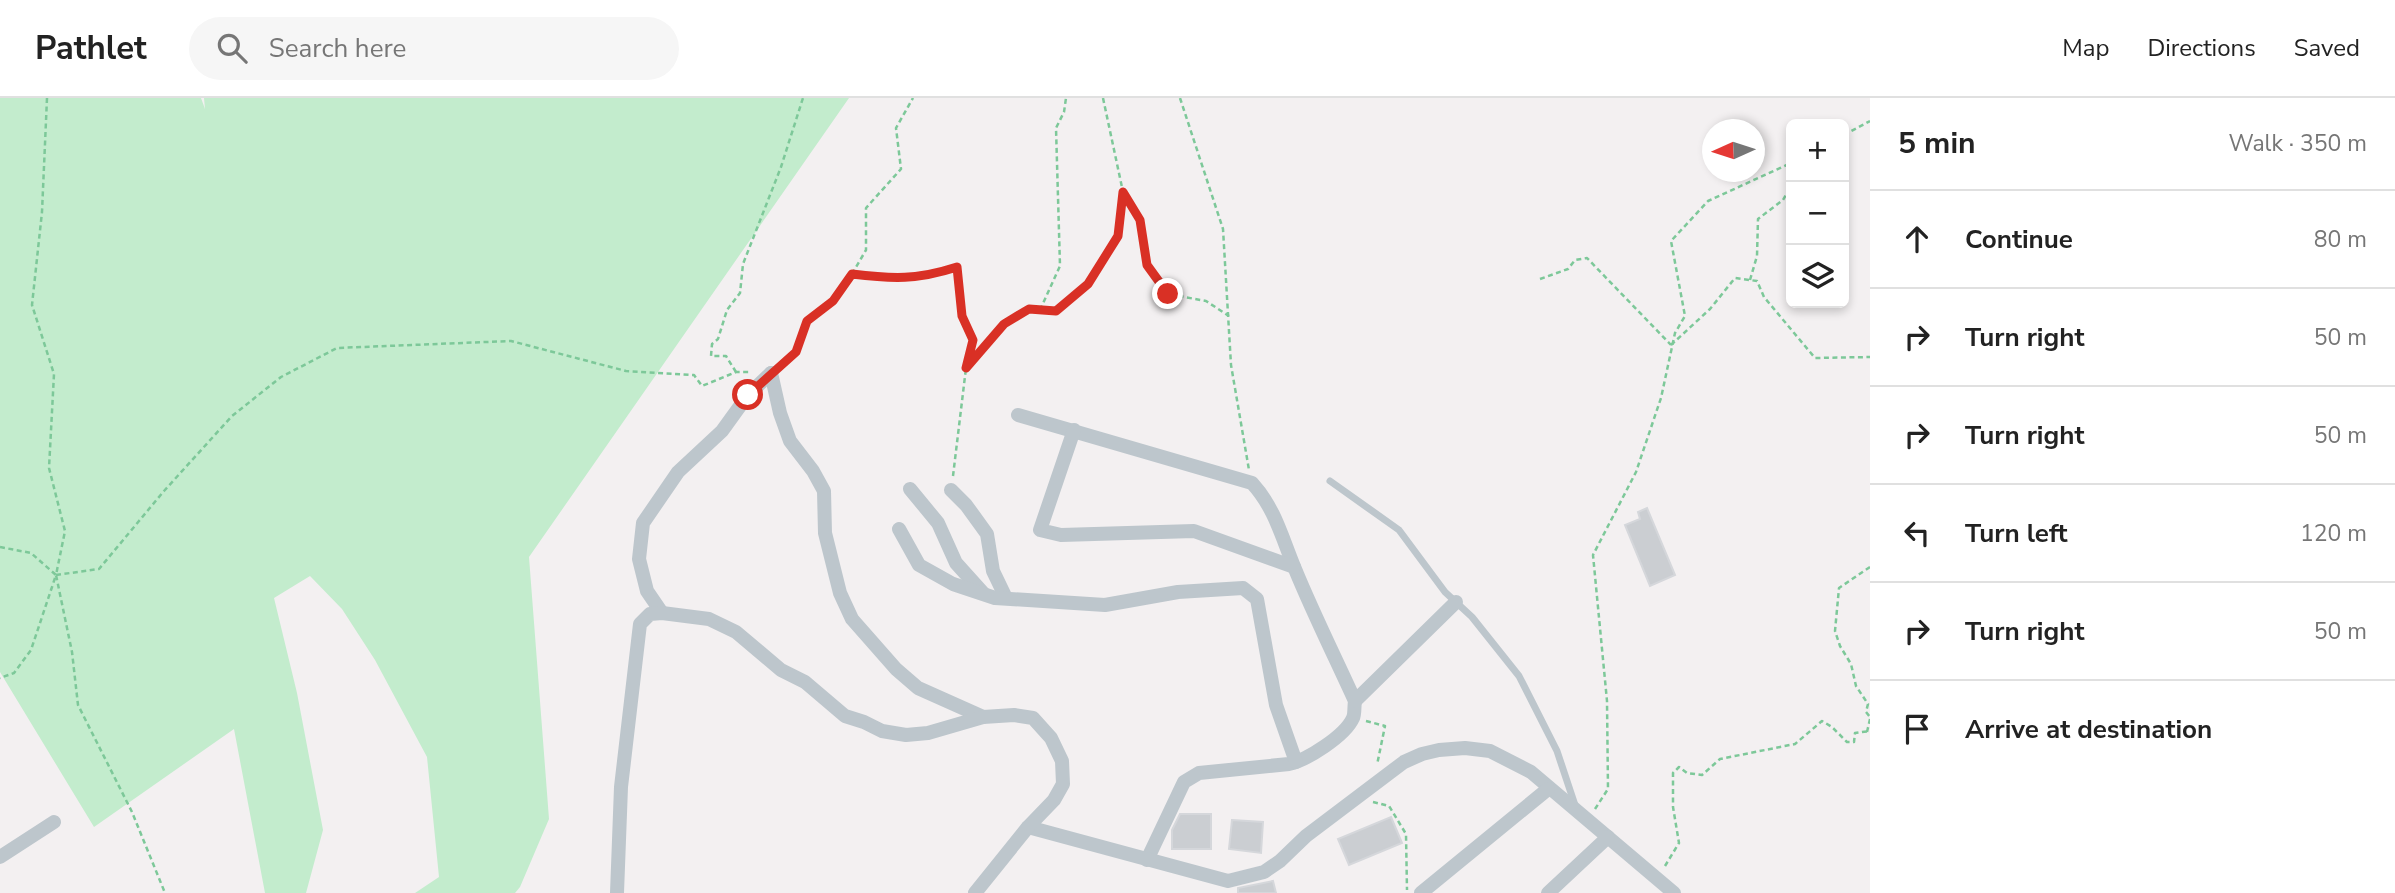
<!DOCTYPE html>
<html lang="en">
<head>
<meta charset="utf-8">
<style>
  :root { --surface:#fff; --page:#f6f6f6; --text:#222; --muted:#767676; --line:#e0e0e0 }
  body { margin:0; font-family:"Nunito Sans",sans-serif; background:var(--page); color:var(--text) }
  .controls { position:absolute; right:21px; top:21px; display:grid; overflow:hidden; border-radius:10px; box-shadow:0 4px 10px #0003 }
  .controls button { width:63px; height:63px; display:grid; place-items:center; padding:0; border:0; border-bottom:2px solid var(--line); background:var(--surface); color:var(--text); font:35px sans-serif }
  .compass { position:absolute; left:1702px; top:21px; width:63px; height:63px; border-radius:50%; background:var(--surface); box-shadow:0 4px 10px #0003; rotate:267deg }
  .stop { position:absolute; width:21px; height:21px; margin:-16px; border:5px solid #d93025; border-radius:50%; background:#fff }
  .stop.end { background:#d93025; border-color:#fff; box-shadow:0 2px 7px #0008 }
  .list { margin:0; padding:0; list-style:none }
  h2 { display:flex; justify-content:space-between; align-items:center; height:91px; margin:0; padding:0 28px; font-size:30px }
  h2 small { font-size:23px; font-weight:400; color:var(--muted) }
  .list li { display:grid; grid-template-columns:46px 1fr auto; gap:21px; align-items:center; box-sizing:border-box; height:98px; padding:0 28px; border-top:2px solid var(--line) }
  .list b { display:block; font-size:26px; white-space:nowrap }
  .list em { font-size:23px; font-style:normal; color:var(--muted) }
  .icon { flex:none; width:38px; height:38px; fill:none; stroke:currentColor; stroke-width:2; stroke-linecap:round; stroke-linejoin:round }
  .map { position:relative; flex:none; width:1870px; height:795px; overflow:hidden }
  header { display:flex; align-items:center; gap:42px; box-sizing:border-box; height:98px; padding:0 35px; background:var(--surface); border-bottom:2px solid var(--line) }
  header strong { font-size:33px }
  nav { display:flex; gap:38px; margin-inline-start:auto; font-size:24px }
  .search { width:490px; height:63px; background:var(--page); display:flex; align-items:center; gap:18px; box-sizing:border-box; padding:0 24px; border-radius:38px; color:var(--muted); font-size:26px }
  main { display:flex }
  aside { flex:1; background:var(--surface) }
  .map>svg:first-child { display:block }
  .green { fill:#c3eccd }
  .building { fill:#cbced2; stroke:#d5d7db; stroke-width:2 }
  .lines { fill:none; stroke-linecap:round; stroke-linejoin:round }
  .path { stroke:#7dc899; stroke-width:2.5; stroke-dasharray:5 3.5; stroke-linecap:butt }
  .service { stroke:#bdc6cc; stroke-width:7 }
  .minor { stroke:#bdc6cc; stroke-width:14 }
  .route { stroke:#d93025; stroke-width:9 }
</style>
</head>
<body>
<header>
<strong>Pathlet</strong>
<div class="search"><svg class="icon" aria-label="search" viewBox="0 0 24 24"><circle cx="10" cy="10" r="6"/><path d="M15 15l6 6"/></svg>Search here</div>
<nav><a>Map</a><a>Directions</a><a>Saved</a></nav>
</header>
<main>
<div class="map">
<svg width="1870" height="795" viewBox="0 0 1870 795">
  <rect width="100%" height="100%" fill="#f3f0f1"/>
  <path class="green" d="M0 0H201L205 11 204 0H849L529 459 549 721 520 789 515 795H415L439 779 427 659 375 562 342 511 310 478 274 500 297 595 323 732 306 795H265L234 631 94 729 0 574Z"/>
  <g class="building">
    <path d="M1647 410 1675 477 1650 488 1625 427 1640 421 1638 414Z"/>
    <path d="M1180 716H1211V751H1172V732Z"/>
    <path d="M1391 719 1402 745 1349 767 1338 741Z"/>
    <path d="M1232 722 1263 724 1261 755 1229 751Z"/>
    <path d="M1273 783 1276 795H1238V790Z"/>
  </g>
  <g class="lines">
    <g class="path">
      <path d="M47 0 42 114 32 207 54 276 49 370 65 433 56 477 72 554 78 607 132 714 165 795"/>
      <path d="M1103 0 1123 94 1140 123 1147 168 1168 196 1206 203 1229 218"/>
      <path d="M1180 0 1223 131 1231 267 1249 372"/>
      <path d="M1844 37 1870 23"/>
      <path d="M852 176 866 152V110L901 71 896 30 913 0"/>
      <path d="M1540 181 1568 171 1575 162 1587 160 1671 247"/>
      <path d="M1750 182 1757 158 1758 121 1783 102 1791 88"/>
      <path d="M1040 212 1060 168 1056 30 1064 14 1066 0"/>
      <path d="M1671 247 1710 211 1735 180 1757 183 1764 199 1815 260 1870 259"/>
      <path d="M782 266 796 254 807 223 833 203 852 176C894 181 916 183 957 169L962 218 973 242 966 270"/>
      <path d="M736 274 726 258H711L712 246 718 241 727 212 740 195 743 166 781 69 803 0"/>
      <path d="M953 378 966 270 1004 226 1029 211 1056 213 1088 186 1118 138 1123 94"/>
      <path d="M0 449 31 455 56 477 31 552 14 575 0 580"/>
      <path d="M1870 469 1839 490 1835 533 1840 548 1851 566 1856 588 1868 606 1866 614 1870 619"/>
      <path d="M56 477 99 471 164 393 232 318 281 279 337 250 511 243 626 273 694 277 702 288 736 274H750"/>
      <path d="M1366 623 1385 628 1377 667"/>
      <path d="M1867 634 1870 621"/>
      <path d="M1373 704 1389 708 1406 736 1407 792"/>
      <path d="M1595 711 1608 691 1607 603 1593 457 1636 374 1661 300 1675 235 1685 218 1671 143 1708 103 1791 65"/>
      <path d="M1665 768 1679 745 1673 709V675L1679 669 1687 675 1702 677 1720 661 1795 646 1822 623 1832 629 1847 644H1854L1855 635 1870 633"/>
    </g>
    <path class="service" d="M1330 383 1399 432 1445 494 1472 519 1519 578 1557 653 1575 707"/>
    <g class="minor">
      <path d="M771 275 780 315 790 343 813 373 824 393 825 435 840 495 852 521 896 571 918 590 983 619"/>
      <path d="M1018 317 1252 385C1275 410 1282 440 1295 471 1313 515 1335 559 1355 603 1354 608 1355 616 1353 620 1345 638 1307 662 1289 666L1199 675 1184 684 1147 762"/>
      <path d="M1074 332 1040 432 1061 437 1194 433 1294 469"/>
      <path d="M910 391 938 425 956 465 983 495"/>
      <path d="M951 392 966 407 987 436 993 473 1006 500"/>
      <path d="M899 431 919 467 953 486 995 500 1105 507 1178 494 1243 490 1257 501 1276 607 1296 664"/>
      <path d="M662 515 647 493 639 461 643 425 678 374 722 333 748 297 771 275"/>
      <path d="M1355 603 1456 504"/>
      <path d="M1028 729 1228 783 1264 774 1280 763 1306 738 1404 664 1422 656 1439 652 1465 650 1490 653 1531 674 1674 795"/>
      <path d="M0 759 54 724"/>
      <path d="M617 795 621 689 640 526 650 516 662 515 709 521 736 534 781 572 805 584 845 618 864 624 882 633 906 637 928 635 983 619 1014 617 1033 620 1051 640 1062 663 1063 686 1054 702 1028 729 975 795"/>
      <path d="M1421 795 1548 691"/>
      <path d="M1548 795 1608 739"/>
    </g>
  </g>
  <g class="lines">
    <path class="route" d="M748 297 796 254 807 223 833 203 852 176C893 181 917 182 957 169L962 218 973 242 966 270 1004 226 1029 211 1056 213 1088 186 1118 138 1123 94 1140 122 1147 167 1168 196"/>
  </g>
</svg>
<div class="controls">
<button>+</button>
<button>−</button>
<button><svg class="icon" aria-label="layers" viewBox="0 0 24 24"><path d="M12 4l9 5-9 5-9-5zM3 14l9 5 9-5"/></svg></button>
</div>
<svg class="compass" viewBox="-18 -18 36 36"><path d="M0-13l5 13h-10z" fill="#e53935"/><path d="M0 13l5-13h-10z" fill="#767676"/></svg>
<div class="stop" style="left:748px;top:297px"></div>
<div class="stop end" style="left:1168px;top:196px"></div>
</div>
<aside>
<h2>5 min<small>Walk · 350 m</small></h2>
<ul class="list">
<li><svg class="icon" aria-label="ahead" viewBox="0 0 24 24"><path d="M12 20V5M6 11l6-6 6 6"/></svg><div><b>Continue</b></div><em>80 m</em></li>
<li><svg class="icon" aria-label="right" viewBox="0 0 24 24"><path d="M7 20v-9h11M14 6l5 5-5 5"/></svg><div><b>Turn right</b></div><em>50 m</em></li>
<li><svg class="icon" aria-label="right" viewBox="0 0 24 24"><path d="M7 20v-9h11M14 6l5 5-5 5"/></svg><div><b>Turn right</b></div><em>50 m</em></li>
<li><svg class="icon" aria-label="left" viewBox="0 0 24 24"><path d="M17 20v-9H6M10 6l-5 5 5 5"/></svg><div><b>Turn left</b></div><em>120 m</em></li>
<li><svg class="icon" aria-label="right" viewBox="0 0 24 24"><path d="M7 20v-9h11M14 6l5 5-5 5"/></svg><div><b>Turn right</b></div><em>50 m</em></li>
<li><svg class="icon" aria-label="arrive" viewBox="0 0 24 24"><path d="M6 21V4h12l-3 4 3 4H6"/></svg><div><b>Arrive at destination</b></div></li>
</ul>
</aside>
</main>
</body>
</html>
